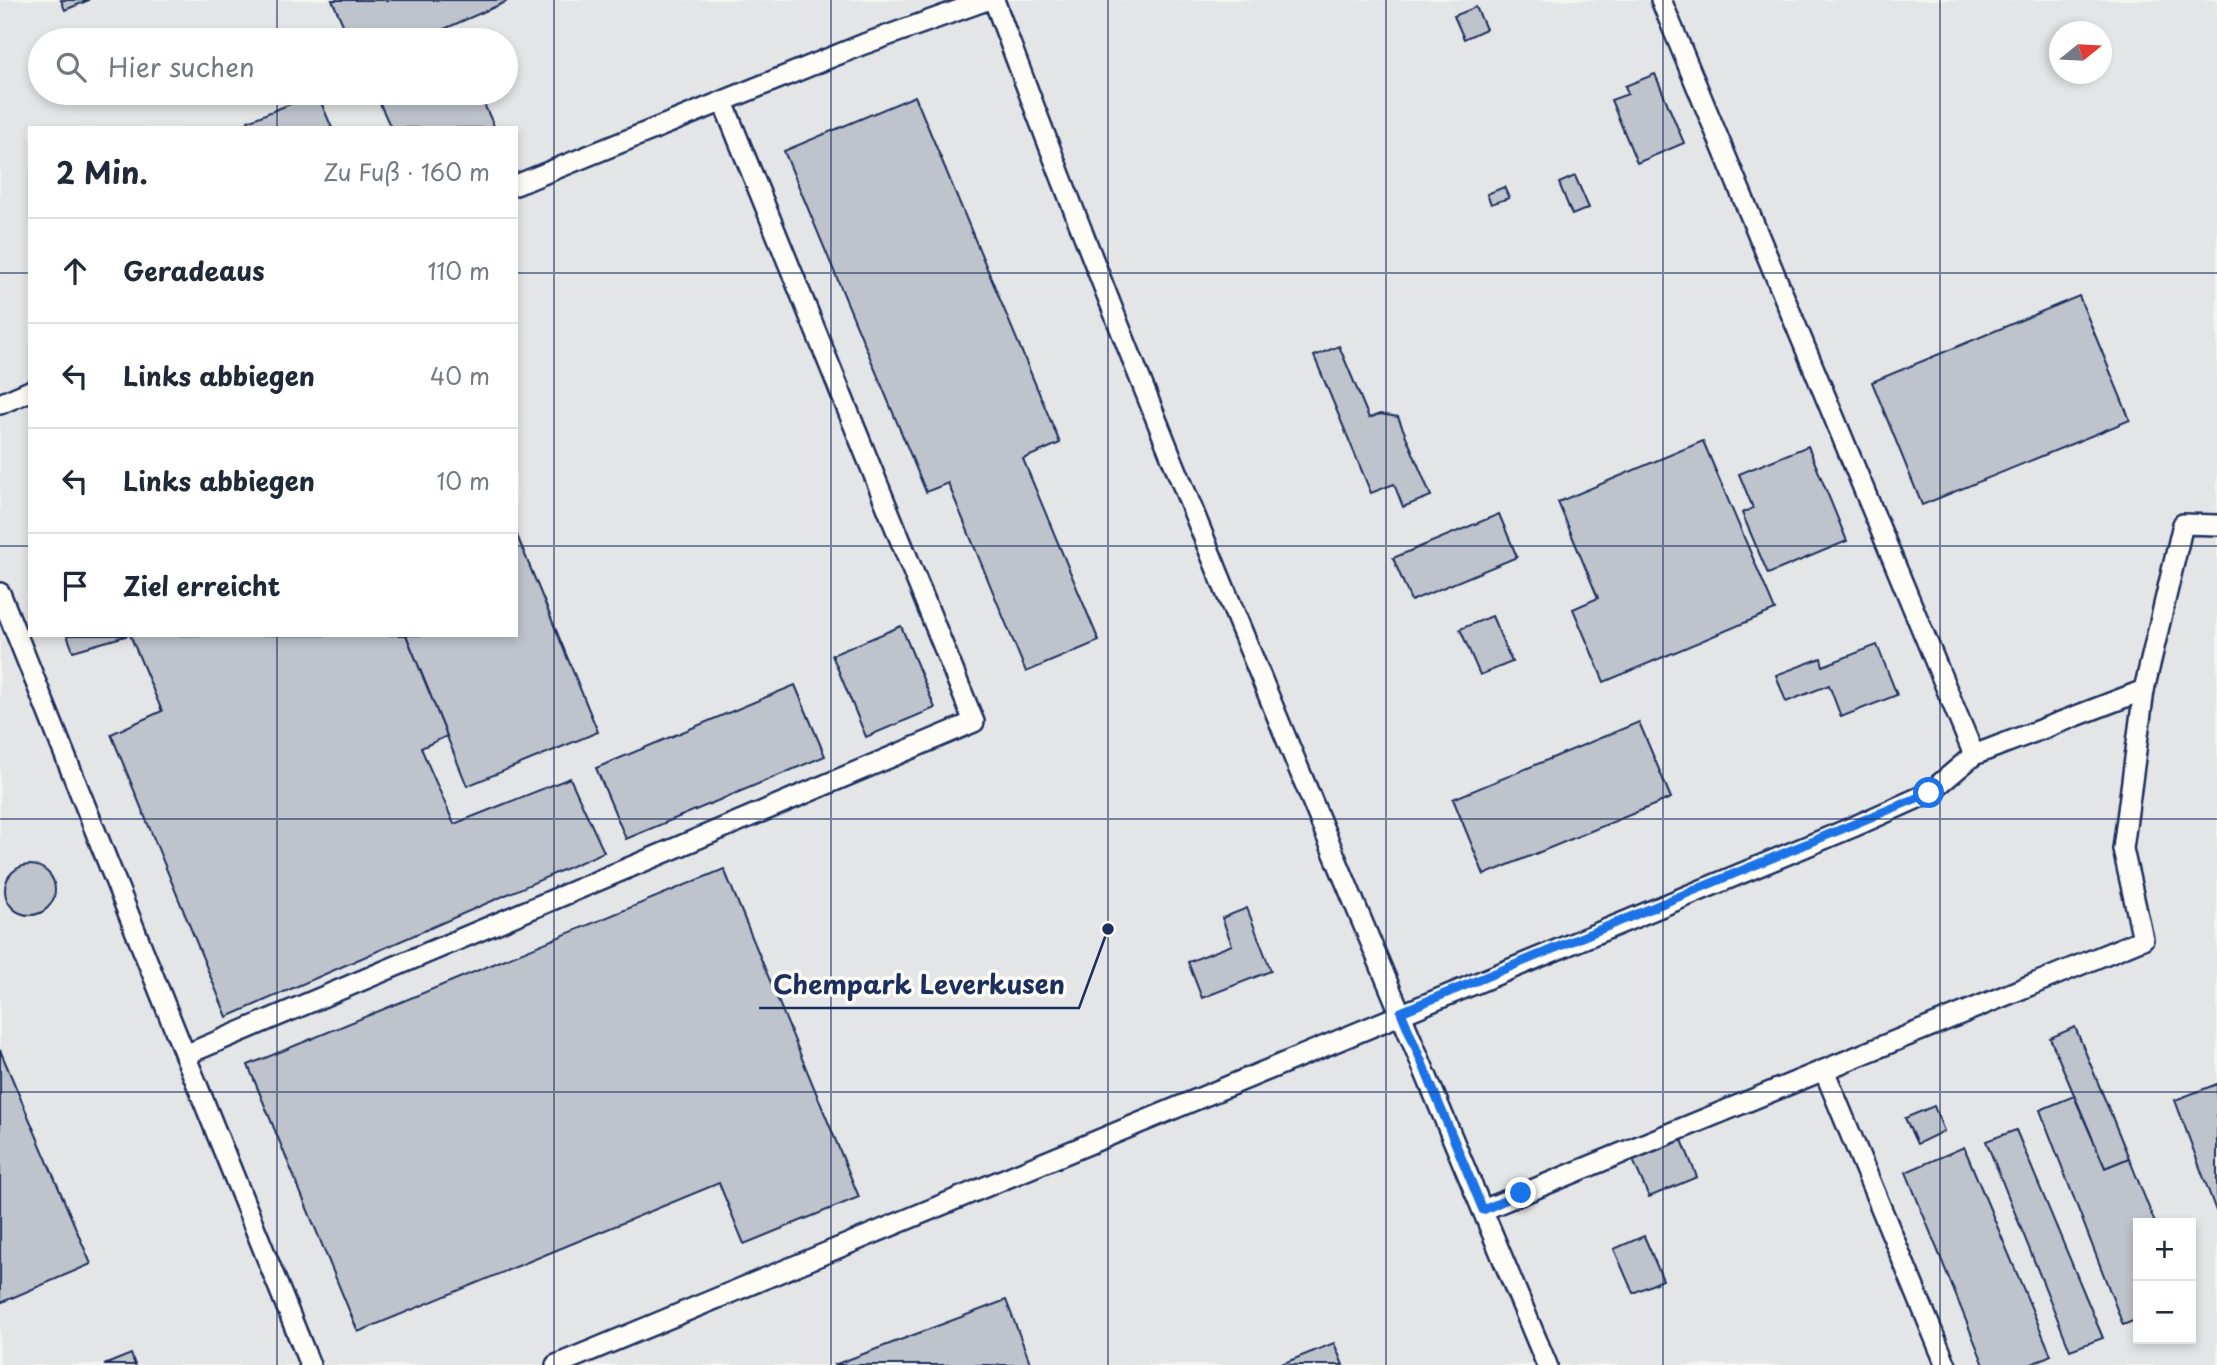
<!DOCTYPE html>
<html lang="de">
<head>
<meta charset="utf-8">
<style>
  :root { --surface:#fff; --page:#f6f6f7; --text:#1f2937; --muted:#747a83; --line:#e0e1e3 }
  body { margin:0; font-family:"Playpen Sans",sans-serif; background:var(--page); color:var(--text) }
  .controls { position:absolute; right:21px; bottom:21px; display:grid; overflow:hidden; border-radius:0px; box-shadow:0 4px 10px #0003 }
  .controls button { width:63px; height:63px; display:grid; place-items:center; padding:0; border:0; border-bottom:2px solid var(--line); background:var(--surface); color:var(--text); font:35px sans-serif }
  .compass { position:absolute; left:2049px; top:21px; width:63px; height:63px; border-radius:50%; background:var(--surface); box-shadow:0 4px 10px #0003; rotate:72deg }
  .stop { position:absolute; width:21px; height:21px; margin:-16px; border:5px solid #1a73e8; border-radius:50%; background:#fff }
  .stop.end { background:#1a73e8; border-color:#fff; box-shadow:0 2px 7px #0008 }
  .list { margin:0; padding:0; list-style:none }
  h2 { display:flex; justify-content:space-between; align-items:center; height:91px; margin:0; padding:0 28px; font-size:30px }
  h2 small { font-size:23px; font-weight:400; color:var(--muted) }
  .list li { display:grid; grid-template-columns:46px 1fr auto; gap:21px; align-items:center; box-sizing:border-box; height:105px; padding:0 28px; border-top:2px solid var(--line) }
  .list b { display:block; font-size:26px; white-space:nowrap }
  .list em { font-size:23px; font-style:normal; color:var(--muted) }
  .icon { flex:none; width:38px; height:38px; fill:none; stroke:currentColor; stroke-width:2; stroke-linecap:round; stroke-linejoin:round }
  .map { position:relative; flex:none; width:2217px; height:1365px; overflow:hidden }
  .search { position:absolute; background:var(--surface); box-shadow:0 4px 10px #0003; left:28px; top:28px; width:490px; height:77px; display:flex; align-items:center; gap:18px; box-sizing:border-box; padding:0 24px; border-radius:38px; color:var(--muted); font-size:26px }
  .panel { position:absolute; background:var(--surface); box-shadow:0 4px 10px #0003; left:28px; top:126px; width:490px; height:511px; border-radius:0px }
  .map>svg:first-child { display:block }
  .built { fill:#e4e5e6; fill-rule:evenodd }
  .building { fill:#bfc3cc; stroke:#1b2f5e; stroke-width:2 }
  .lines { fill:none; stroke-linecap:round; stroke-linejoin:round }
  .lane-casing { stroke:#1b2f5e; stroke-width:24 }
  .lane { stroke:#fdfcf7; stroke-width:19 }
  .route { stroke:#1a73e8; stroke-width:9 }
  .grid { fill:none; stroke:#1b2f5e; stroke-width:2; stroke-opacity:0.55 }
  .leader { fill:none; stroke:#1b2f5e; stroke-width:2.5 }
  .callout-dot { fill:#1b2f5e; stroke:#fdfcf7; stroke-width:2.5 }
  .callout-label { font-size:26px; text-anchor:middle; font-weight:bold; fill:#1b2f5e; stroke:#fdfcf7; stroke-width:7; stroke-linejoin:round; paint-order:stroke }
</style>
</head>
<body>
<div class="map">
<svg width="2217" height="1365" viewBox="0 0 2217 1365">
  <rect width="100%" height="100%" fill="#f4f4f1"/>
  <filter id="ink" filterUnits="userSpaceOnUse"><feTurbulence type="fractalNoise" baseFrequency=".0143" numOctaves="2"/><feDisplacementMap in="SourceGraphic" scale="14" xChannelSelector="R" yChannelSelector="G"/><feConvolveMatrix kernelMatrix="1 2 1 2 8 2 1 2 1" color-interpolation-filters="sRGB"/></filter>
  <g filter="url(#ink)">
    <path class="built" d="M0 0H2217V1365H0ZM2060 32H2102V74H2060ZM40 40H506V93H40ZM30 128H516V635H30ZM2138 1223H2191V1339H2138Z"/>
    <g class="building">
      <path d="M61 0H89L65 10Z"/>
      <path d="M332 0H505L506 2 419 40H350Z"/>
      <path d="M1476 7 1486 29 1464 39 1454 16Z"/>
      <path d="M1655 74 1684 143 1637 163 1611 100 1628 94 1625 86Z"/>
      <path d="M317 93 332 128H251L248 121Z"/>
      <path d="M375 93H479L495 128H391Z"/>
      <path d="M915 96 1060 443 1023 459 1099 641 1026 672 948 483 926 492 784 151Z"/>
      <path d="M1575 176 1589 208 1572 215 1559 183Z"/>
      <path d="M1504 187 1509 198 1491 204 1487 194Z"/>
      <path d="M2079 296 2130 420 1922 505 1872 382Z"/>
      <path d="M1339 346 1369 418 1380 414 1398 417 1431 496 1403 507 1394 484 1371 493 1314 356Z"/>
      <path d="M1703 441 1775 610 1604 682 1573 609 1598 598 1558 502Z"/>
      <path d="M1808 446 1847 541 1768 574 1742 513 1753 508 1739 474Z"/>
      <path d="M1499 514 1517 557 1411 601 1393 558Z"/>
      <path d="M516 533 598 732 467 786 406 635H516Z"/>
      <path d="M1492 616 1512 662 1480 675 1460 629Z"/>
      <path d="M901 626 935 708 866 737 832 655Z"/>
      <path d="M67 635H129L73 651Z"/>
      <path d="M130 635H406L447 736 421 748 454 824 570 778 604 852 227 1017 111 734 162 711Z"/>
      <path d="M1877 645 1897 695 1841 717 1829 685 1786 702 1776 675 1821 658 1823 666Z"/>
      <path d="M795 685 825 756 626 839 596 768Z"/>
      <path d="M1639 722 1671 798 1484 875 1453 799Z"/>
      <circle cx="30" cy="890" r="25"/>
      <path d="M724 869 859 1197 744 1244 719 1183 358 1332 248 1065Z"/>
      <path d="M1247 908 1271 971 1202 998 1188 962 1232 945 1222 918Z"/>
      <path d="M2075 1027 2129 1158 2105 1168 2050 1038Z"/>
      <path d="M0 1050 91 1264 0 1303Z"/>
      <path d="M2217 1084V1211H2216L2175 1100Z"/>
      <path d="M2074 1096 2105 1168 2129 1158 2155 1223H2138V1319L2123 1325 2040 1110Z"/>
      <path d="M1934 1106 1944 1131 1917 1144 1905 1118Z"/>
      <path d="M2016 1130 2103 1338 2070 1350 1986 1141Z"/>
      <path d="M1682 1140 1697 1177 1649 1197 1633 1160Z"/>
      <path d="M1964 1147 2051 1355 2030 1365H1984L1906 1172Z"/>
      <path d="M1644 1236 1663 1280 1633 1293 1614 1249Z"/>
      <path d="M1006 1300 1031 1365H834Z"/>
      <path d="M1334 1343 1343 1365H1279Z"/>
      <path d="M131 1354 135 1365H104Z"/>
    </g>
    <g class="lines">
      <defs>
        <g id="lane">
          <path d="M994 0C1165 460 1359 912 1547 1365"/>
          <path d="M1661 0 1974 755 2144 690 2183 524 2217 525"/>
          <path d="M516 185 864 44 987 0"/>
          <path d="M0 404 30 391"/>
          <path d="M0 593 185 1055"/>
          <path d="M1824 1070 1946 1365"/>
          <path d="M1483 1210 2143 939 2123 849 2144 690"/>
          <path d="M310 1365 185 1055 974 722 723 102"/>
          <path d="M556 1365 1853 827 1929 793 1974 755"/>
        </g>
      </defs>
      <use href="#lane" class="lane-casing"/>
      <use href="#lane" class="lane"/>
    </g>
  </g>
  <g class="lines" filter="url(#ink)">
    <path class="route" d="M1521 1193 1483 1210 1401 1012 1929 793"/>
  </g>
  <path class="grid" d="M277 0V40M554 0V1365M831 0V1365M1108 0V1365M1386 0V1365M1663 0V1365M1940 0V1365M277 93V128M0 273H30M516 273H2217M0 546H30M516 546H2217M277 635V1365M0 819H2217M0 1092H2217"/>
  <path class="leader" d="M1108 929L1079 1008H759"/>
  <circle class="callout-dot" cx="1108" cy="929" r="7"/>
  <g class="callout-label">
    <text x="919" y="994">Chempark Leverkusen</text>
  </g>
</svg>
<div class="controls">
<button>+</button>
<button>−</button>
</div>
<svg class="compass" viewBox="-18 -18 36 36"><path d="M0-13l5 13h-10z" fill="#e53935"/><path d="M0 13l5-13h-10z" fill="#747a83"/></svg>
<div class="stop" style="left:1929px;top:793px"></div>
<div class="stop end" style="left:1521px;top:1193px"></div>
<div class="search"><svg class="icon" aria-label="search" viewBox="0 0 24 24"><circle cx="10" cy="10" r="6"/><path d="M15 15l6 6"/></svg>Hier suchen</div>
<section class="panel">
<h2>2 Min.<small>Zu Fuß · 160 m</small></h2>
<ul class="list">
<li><svg class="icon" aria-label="ahead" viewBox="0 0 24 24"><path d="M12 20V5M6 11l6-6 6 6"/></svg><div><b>Geradeaus</b></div><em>110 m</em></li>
<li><svg class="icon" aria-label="left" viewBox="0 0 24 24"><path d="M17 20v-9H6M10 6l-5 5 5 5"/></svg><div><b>Links abbiegen</b></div><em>40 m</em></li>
<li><svg class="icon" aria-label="left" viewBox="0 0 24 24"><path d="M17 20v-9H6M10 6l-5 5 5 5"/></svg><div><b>Links abbiegen</b></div><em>10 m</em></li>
<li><svg class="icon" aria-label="arrive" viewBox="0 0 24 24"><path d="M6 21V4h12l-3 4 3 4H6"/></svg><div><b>Ziel erreicht</b></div></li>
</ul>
</section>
</div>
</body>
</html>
